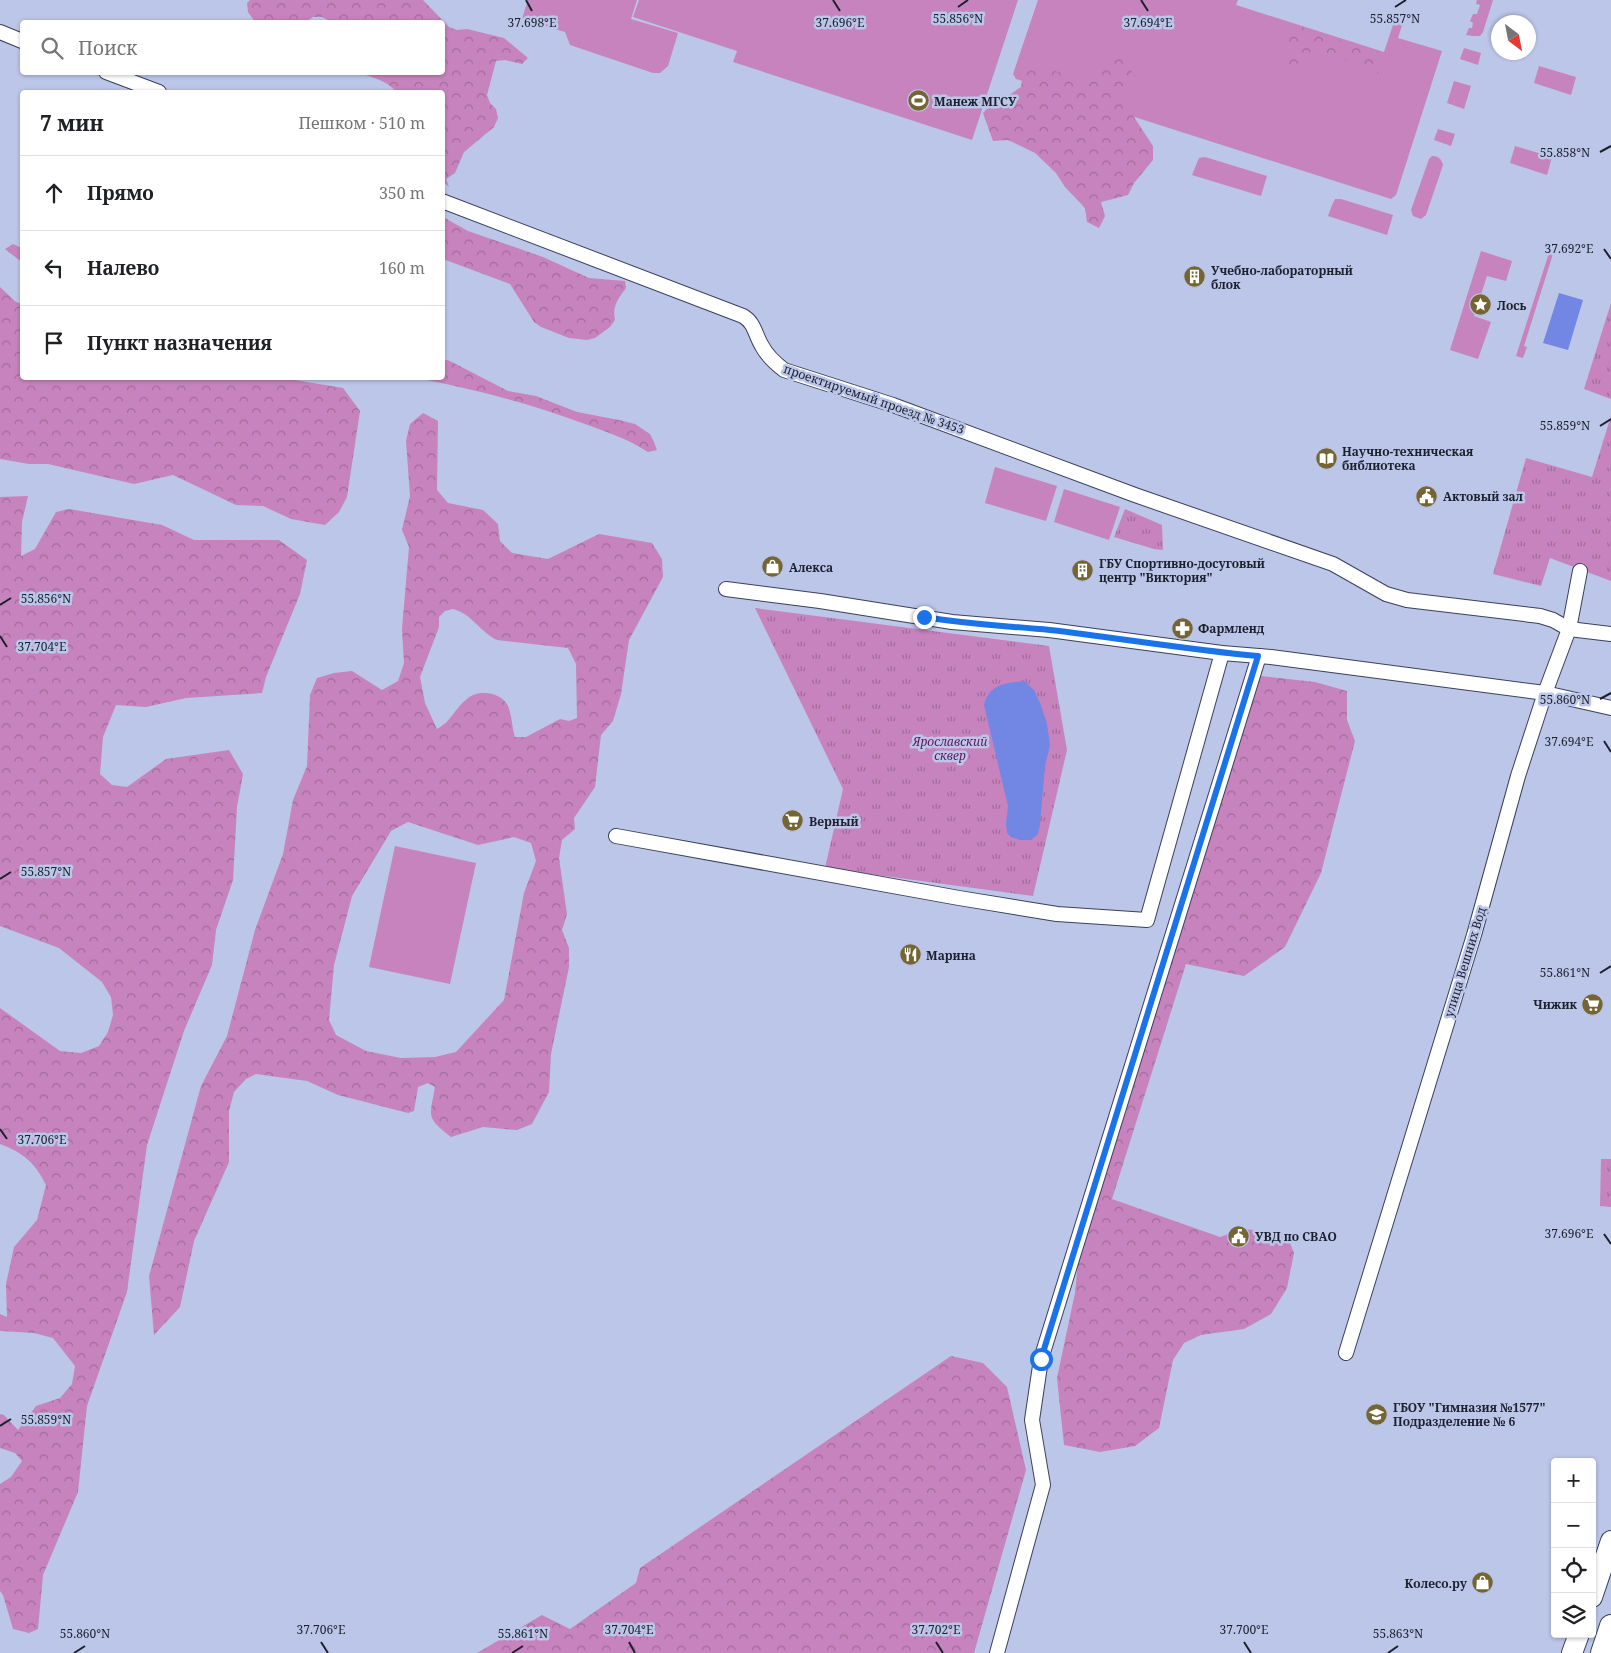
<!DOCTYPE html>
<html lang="ru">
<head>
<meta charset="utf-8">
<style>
  :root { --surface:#fff; --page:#f2f2f2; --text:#202124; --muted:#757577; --line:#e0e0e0 }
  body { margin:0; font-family:"Noto Serif",serif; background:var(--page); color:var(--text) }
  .controls { position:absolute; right:15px; bottom:15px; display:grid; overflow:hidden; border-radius:5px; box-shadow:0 1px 4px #0004 }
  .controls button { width:45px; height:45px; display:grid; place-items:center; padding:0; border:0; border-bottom:1px solid var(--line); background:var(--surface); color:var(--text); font:25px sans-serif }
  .compass { position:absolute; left:1491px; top:15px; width:45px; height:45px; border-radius:50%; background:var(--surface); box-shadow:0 1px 4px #0004; rotate:148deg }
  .stop { position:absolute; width:15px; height:15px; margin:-11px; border:4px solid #1a73e8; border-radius:50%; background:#fff }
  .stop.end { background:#1a73e8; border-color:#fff; box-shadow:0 1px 5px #0008 }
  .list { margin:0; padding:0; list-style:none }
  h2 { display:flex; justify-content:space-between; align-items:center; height:65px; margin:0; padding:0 20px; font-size:21px }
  h2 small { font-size:16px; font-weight:400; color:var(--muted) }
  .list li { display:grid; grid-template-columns:32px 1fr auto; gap:15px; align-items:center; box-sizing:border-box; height:75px; padding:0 20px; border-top:1px solid var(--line) }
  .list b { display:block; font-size:19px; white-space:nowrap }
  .list em { font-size:16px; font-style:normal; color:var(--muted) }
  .icon { flex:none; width:28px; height:28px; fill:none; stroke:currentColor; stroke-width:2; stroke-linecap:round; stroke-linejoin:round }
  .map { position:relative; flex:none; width:1611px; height:1653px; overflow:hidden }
  .search { position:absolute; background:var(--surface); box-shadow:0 1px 4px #0004; left:20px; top:20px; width:425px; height:55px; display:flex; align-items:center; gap:12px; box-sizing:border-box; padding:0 18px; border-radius:5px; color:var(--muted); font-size:19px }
  .panel { position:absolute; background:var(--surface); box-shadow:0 1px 4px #0004; left:20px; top:90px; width:425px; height:290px; border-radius:5px }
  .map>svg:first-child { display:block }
  .green { fill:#c783bd }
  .forest { fill:url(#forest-crowns); fill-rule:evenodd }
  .park { fill:url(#park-tufts) }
  .water { fill:#7287e4 }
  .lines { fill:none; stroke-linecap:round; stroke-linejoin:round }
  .street-casing { stroke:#39405d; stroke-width:16 }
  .secondary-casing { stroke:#39405d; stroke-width:22 }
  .primary-casing { stroke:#39405d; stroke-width:24 }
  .street { stroke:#fff; stroke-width:14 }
  .secondary { stroke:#fff; stroke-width:20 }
  .primary { stroke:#fff; stroke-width:22 }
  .route { stroke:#1a73e8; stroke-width:6 }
  .ticks { fill:none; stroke:#1c202d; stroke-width:2 }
  .labels { text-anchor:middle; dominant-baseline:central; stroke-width:5; stroke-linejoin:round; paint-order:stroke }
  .poi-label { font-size:12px; font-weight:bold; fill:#1c202d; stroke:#bbc6e9; text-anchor:start }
  .street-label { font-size:12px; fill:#1c202d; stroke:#bbc6e9 }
  .park-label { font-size:12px; font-style:italic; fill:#611359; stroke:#bbc6e9 }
  .ticks-label { font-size:12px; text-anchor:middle; fill:#1c202d; stroke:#bbc6e9; stroke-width:5; stroke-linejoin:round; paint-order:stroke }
</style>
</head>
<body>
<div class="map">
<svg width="1611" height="1653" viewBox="0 0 1611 1653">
  <defs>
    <pattern id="forest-crowns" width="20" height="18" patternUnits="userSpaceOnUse" patternTransform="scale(1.25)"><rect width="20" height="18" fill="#c783bd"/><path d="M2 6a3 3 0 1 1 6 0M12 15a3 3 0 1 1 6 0" fill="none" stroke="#a16b9a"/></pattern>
    <pattern id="park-tufts" width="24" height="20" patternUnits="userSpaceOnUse" patternTransform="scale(1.25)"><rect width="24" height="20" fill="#c783bd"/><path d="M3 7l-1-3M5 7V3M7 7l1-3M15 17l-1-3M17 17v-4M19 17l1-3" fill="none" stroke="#a16b9a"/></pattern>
  </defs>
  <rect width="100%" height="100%" fill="#bbc6e9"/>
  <g class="green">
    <path d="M528 0H637L631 19 678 33 668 66 660 73H653L570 45 565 32 522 19Z"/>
    <path d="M639 0H1018L972 140 733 62 737 51 633 17Z"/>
    <path d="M1038 0H1238L1236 5 1384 52 1396 16 1404 19 1398 38 1442 51 1396 195 1391 199 1016 79 1013 74Z"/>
    <path d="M1477 0H1493L1483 32 1480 36H1473L1466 35 1469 28H1472L1473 23 1470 21 1473 14H1477L1480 5 1476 4Z"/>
    <path d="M1464 48 1481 53 1478 65 1460 59Z"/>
    <path d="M1539 66 1576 77 1571 95 1534 83Z"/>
    <path d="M1454 81 1471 86 1464 109 1447 103Z"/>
    <path d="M1438 129 1455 134 1451 146 1434 140Z"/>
    <path d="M1515 146 1552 157 1547 175 1510 163Z"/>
    <path d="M1432 156C1438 156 1441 158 1443 165L1426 215 1421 219 1413 216 1411 210 1429 159Z"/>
    <path d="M1205 157 1267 176 1261 196 1192 175 1199 158Z"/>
    <path d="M1335 199H1341L1393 215 1387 235 1328 216 1332 205Z"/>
    <path d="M1481 251 1512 261 1506 281 1487 276 1474 316 1491 322 1478 359 1450 350Z"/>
    <path d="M1549 253 1553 254 1524 346 1527 347 1523 358 1516 356Z"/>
    <path d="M995 467 1057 486 1046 521 985 503Z"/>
    <path d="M1064 489 1120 507 1109 540 1054 522Z"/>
    <path d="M395 846 476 863 450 984 369 967Z"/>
  </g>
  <g class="forest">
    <path d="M250 0H423L449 27 457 30 467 29 504 38 528 58 522 64 505 60 496 61 487 95 490 103 496 109 498 118 494 127 464 152 455 173 446 179 449 187 443 181 442 92H396C390 82 372 77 360 73L442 72V22H332L322 17H313L305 22H255L248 12 247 3Z"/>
    <path d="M1293 26H1300L1315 34H1322L1347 43 1360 49H1367L1383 53 1386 57 1377 75 1373 78 1360 74 1358 64 1348 62 1342 57 1334 58 1318 50 1310 52 1309 57 1310 61C1303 68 1297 72 1288 66L1291 54 1288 48V34Z"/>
    <path d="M1107 52 1121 56 1124 65 1128 67 1137 77 1126 98 1130 111 1153 146V160L1134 183 1128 195 1101 202 1105 216 1099 228 1087 222 1085 208 1065 187 1056 173 1035 153 1008 140 993 141 983 113 996 99 1009 95 1021 87 1023 72 1035 67 1078 76 1092 75 1102 65Z"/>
    <path d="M443 217 468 231 543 257 589 278 625 281 626 288C618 299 612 306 615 320L610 327 595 338 587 340 569 338 541 327 534 322 510 284 443 259Z"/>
    <path d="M13 244 22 248V261L19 260 5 249Z"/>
    <path d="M0 287 16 302 22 304V378H283L343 388 360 411 347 497 339 512 325 525 291 519 263 506 236 505 173 475 134 484 48 464H29L0 459Z"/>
    <path d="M443 359 450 361 508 391 536 396 577 412 619 420 635 424 650 434 654 442 657 450 648 452C628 439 607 432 585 424 531 404 474 389 417 378H442Z"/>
    <path d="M423 413 438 421 437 490 448 503 483 510 498 524 500 541 512 553 548 559 599 534 652 543 662 559 663 577 629 640 621 694 613 721 601 735 595 787 574 818 575 829 562 840 559 858 567 914 562 930 569 948V967L551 1054 549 1092 532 1124 517 1130 483 1127 451 1137C425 1117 430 1117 435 1087L428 1083 418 1087 414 1111 408 1113 338 1095 307 1081 256 1074 246 1079 234 1092 229 1111V1162L194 1241 180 1307 154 1335 149 1276 201 1086 227 1036 255 930 283 854 293 800 307 766 310 695 317 678 334 673 352 671 382 690 398 681 404 663 402 629 409 547 402 530 410 496 406 441 410 424ZM453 609C471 613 480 632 497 640L568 648 576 664 577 718 569 721 560 719 526 737H515C512 728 512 715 508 706 501 692 478 689 467 699 455 708 451 722 437 729L425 703 420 677 439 627V617L445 611ZM408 822 478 845 514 837 531 843 536 861 524 893 504 1000 456 1052 435 1057 401 1058 366 1051 336 1035 329 1020 334 965 352 896 391 831Z"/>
    <path d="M28 496 22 522 21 556 35 549 56 512 69 509 162 525 194 540H279L307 560 300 594 266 677 262 693 186 698 146 707 116 705 103 737 100 774 112 785 127 787 166 759 229 750 243 774 237 807 233 880 216 930 212 965 184 1031 147 1145 127 1292 87 1406 78 1492 43 1575 38 1629 29 1633 13 1629 3 1595 0 1591V1484L11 1477 22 1461 15 1453 0 1448V1414L4 1415 18 1430 36 1406 60 1398 72 1384 75 1366 53 1338 34 1333 0 1331V1314L7 1317 6 1284 14 1247 37 1220 46 1185C35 1163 24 1153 0 1144V1008L60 1051 81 1053 99 1046 108 1032 113 1015 111 997 102 982 59 948 0 926V497Z"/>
    <path d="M1260 676 1315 682 1347 691V720L1355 741 1321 873 1285 947 1244 976 1186 964 1112 1199 1220 1237 1244 1229 1286 1233 1294 1253 1287 1288 1271 1314 1244 1329 1201 1335 1184 1343 1173 1360 1159 1428 1135 1446 1100 1452 1064 1445 1057 1378 1075 1293 1079 1251 1246 701Z"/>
    <path d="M951 1356 983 1363 1007 1387 1026 1470 974 1653H477L542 1615 570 1629 636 1583 640 1568Z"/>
  </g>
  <g class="park">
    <path d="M1611 303V399L1584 389Z"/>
    <path d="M1611 416V581L1550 558 1541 586 1493 574 1526 458 1592 477Z"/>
    <path d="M1125 509 1162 525 1163 550 1154 549 1114 537Z"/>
    <path d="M755 608 1049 646 1067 750 1033 896 825 868 843 789Z"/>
    <path d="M1601 1159H1611V1207L1600 1206Z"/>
  </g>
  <g class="water">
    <path d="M1559 293 1583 300 1568 350 1543 343Z"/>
    <path d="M1024 681 1034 690 1041 705 1047 724 1050 745 1045 766 1040 824 1038 834 1031 840H1020L1011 837 1007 833 1006 824 1008 806 984 705C989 684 1005 683 1024 681Z"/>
  </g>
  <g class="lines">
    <defs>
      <g id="street">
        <path d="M0 32 22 41"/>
        <path d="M106 72 159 92"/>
        <path d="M442 201 743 316C755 323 755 335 762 346 767 356 775 363 784 370L893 405 1135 495 1333 564 1386 594 1407 600 1540 616 1553 620 1569 629 1611 634"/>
        <path d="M726 589 820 601 952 622 1049 630 1222 653 1271 657 1545 693 1611 708"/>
        <path d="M616 836 959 898 1057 914 1147 920 1222 653"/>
        <path d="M1346 1353 1474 935 1518 776 1545 693 1569 629 1580 571"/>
        <path d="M997 1653 1043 1485 1032 1420 1041 1359 1259 656"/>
      </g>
      <g id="secondary">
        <path d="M1592 1597 1611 1541"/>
        <path d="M1572 1653 1579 1634"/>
      </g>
      <path id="primary" d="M1602 1653 1611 1626"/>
    </defs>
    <use href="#street" class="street-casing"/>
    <use href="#secondary" class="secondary-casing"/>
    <use href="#primary" class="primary-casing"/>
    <use href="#street" class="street"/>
    <use href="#secondary" class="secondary"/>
    <use href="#primary" class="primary"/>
  </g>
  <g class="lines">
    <path class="route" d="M924 617C966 624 1008 626 1050 630 1119 638 1189 650 1258 656L1041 1359"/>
  </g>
  <path class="ticks" d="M526 0 532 11M833 0 840 11M1141 0 1148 11M958 7 968 0M1395 7 1406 0M1600 152 1611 146M1604 249 1611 259M1600 426 1611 419M0 605 11 598M0 636 7 647M1600 699 1611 693M1604 741 1611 752M0 879 11 872M1600 973 1611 966M0 1129 7 1139M1604 1234 1611 1244M0 1426 11 1419M321 1642 328 1653M629 1642 635 1653M936 1642 943 1653M1244 1642 1251 1653M74 1653 85 1646M512 1653 523 1646M1388 1653 1398 1646"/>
  <defs>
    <symbol id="stadium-disc" viewBox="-11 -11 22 22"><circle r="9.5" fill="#756533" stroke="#bbc6e9"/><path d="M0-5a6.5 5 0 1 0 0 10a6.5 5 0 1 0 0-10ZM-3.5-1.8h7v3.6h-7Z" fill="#fff"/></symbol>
    <symbol id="building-disc" viewBox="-11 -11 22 22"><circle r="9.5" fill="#756533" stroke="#bbc6e9"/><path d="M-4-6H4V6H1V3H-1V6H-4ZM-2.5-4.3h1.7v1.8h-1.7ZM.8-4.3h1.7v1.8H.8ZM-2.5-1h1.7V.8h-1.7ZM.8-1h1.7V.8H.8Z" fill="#fff"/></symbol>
    <symbol id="sight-disc" viewBox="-11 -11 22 22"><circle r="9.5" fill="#756533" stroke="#bbc6e9"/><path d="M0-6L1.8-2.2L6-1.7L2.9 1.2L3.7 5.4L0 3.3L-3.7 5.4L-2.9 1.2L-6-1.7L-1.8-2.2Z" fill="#fff"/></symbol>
    <symbol id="library-disc" viewBox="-11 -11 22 22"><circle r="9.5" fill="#756533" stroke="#bbc6e9"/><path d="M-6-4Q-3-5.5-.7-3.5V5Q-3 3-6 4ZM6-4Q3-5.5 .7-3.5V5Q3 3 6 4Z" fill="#fff"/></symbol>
    <symbol id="civic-disc" viewBox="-11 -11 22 22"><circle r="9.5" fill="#756533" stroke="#bbc6e9"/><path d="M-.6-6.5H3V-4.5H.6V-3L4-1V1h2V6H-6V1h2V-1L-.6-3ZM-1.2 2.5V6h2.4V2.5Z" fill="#fff"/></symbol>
    <symbol id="shop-disc" viewBox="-11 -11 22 22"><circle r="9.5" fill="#756533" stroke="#bbc6e9"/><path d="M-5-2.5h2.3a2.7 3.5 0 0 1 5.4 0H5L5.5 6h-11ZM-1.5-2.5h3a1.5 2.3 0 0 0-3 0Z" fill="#fff"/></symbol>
    <symbol id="pharmacy-disc" viewBox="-11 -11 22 22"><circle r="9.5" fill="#756533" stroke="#bbc6e9"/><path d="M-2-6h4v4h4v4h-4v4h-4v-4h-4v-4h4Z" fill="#fff"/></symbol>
    <symbol id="supermarket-disc" viewBox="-11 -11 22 22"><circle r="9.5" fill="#756533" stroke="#bbc6e9"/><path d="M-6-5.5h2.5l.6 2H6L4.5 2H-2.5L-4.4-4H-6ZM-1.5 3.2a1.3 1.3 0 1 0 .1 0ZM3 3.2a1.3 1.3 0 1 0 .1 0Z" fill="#fff"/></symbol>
    <symbol id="restaurant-disc" viewBox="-11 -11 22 22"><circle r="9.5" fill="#756533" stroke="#bbc6e9"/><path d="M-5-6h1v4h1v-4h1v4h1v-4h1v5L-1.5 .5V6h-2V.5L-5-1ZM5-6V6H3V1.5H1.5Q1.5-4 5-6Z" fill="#fff"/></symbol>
    <symbol id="school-disc" viewBox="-11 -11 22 22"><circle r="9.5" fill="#756533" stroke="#bbc6e9"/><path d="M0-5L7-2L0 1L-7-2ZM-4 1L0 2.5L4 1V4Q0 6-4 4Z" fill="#fff"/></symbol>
  </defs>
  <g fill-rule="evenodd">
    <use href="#stadium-disc" x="906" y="88" width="25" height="25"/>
    <use href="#building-disc" x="1182" y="264" width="25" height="25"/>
    <use href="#sight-disc" x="1468" y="292" width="25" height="25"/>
    <use href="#library-disc" x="1314" y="446" width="25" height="25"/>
    <use href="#civic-disc" x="1414" y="484" width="25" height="25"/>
    <use href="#shop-disc" x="760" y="554" width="25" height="25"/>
    <use href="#building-disc" x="1070" y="558" width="25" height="25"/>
    <use href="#pharmacy-disc" x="1170" y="616" width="25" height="25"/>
    <use href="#supermarket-disc" x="780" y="808" width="25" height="25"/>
    <use href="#restaurant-disc" x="898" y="942" width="25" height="25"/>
    <use href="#supermarket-disc" x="1580" y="992" width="25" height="25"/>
    <use href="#civic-disc" x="1226" y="1224" width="25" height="25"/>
    <use href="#school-disc" x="1364" y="1402" width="25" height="25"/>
    <use href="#shop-disc" x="1470" y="1570" width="25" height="25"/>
  </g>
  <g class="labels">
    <g class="poi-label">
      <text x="934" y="101">Манеж МГСУ</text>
      <text x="1211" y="270">Учебно-лабораторный<tspan x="1211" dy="14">блок</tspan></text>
      <text x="1497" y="305">Лось</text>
      <text x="1342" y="451">Научно-техническая<tspan x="1342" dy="14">библиотека</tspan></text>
      <text x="1443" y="496">Актовый зал</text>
      <text x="1099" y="563">ГБУ Спортивно-досуговый<tspan x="1099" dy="14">центр "Виктория"</tspan></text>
      <text x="789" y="567">Алекса</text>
      <text x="1198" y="628">Фармленд</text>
      <text x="809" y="821">Верный</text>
      <text x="926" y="955">Марина</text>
      <text x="1577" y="1004" text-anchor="end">Чижик</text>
      <text x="1255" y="1236">УВД по СВАО</text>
      <text x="1393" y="1407">ГБОУ "Гимназия №1577"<tspan x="1393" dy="14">Подразделение № 6</tspan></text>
      <text x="1467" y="1583" text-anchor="end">Колесо.ру</text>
    </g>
    <g class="street-label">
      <text transform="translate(874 399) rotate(19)">проектируемый проезд № 3453</text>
      <text transform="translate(1465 962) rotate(-73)">улица Вешних Вод</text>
    </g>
    <g class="park-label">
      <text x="950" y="741">Ярославский<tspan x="950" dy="14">сквер</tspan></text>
    </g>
  </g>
  <g class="ticks-label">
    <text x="958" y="23">55.856°N</text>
    <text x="1395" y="23">55.857°N</text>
    <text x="532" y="27">37.698°E</text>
    <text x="840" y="27">37.696°E</text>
    <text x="1148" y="27">37.694°E</text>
    <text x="1565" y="157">55.858°N</text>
    <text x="1569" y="253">37.692°E</text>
    <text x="1565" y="430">55.859°N</text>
    <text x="46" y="603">55.856°N</text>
    <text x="42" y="651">37.704°E</text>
    <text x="1565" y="704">55.860°N</text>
    <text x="1569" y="746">37.694°E</text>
    <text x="46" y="876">55.857°N</text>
    <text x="1565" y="977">55.861°N</text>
    <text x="42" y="1144">37.706°E</text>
    <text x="1569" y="1238">37.696°E</text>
    <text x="46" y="1424">55.859°N</text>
    <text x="321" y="1634">37.706°E</text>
    <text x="629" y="1634">37.704°E</text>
    <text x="936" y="1634">37.702°E</text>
    <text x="1244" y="1634">37.700°E</text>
    <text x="85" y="1638">55.860°N</text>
    <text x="523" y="1638">55.861°N</text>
    <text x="1398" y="1638">55.863°N</text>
  </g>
</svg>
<div class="controls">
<button>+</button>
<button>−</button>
<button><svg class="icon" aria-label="locate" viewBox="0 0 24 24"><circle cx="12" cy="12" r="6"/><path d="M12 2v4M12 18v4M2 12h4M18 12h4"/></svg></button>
<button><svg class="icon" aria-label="layers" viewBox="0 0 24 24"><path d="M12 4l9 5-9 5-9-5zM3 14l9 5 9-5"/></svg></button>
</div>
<svg class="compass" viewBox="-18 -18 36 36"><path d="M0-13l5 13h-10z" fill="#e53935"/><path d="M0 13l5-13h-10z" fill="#757577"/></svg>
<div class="stop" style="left:1041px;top:1359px"></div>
<div class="stop end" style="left:924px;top:617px"></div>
<div class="search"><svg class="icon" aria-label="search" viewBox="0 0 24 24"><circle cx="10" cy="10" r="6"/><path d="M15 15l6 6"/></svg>Поиск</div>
<section class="panel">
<h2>7 мин<small>Пешком · 510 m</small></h2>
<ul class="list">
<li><svg class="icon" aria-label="ahead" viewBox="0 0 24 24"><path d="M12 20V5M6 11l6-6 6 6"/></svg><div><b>Прямо</b></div><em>350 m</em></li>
<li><svg class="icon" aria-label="left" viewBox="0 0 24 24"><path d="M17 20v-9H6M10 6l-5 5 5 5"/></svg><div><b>Налево</b></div><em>160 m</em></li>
<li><svg class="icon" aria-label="arrive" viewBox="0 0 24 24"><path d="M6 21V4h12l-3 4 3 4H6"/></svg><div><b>Пункт назначения</b></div></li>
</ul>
</section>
</div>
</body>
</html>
